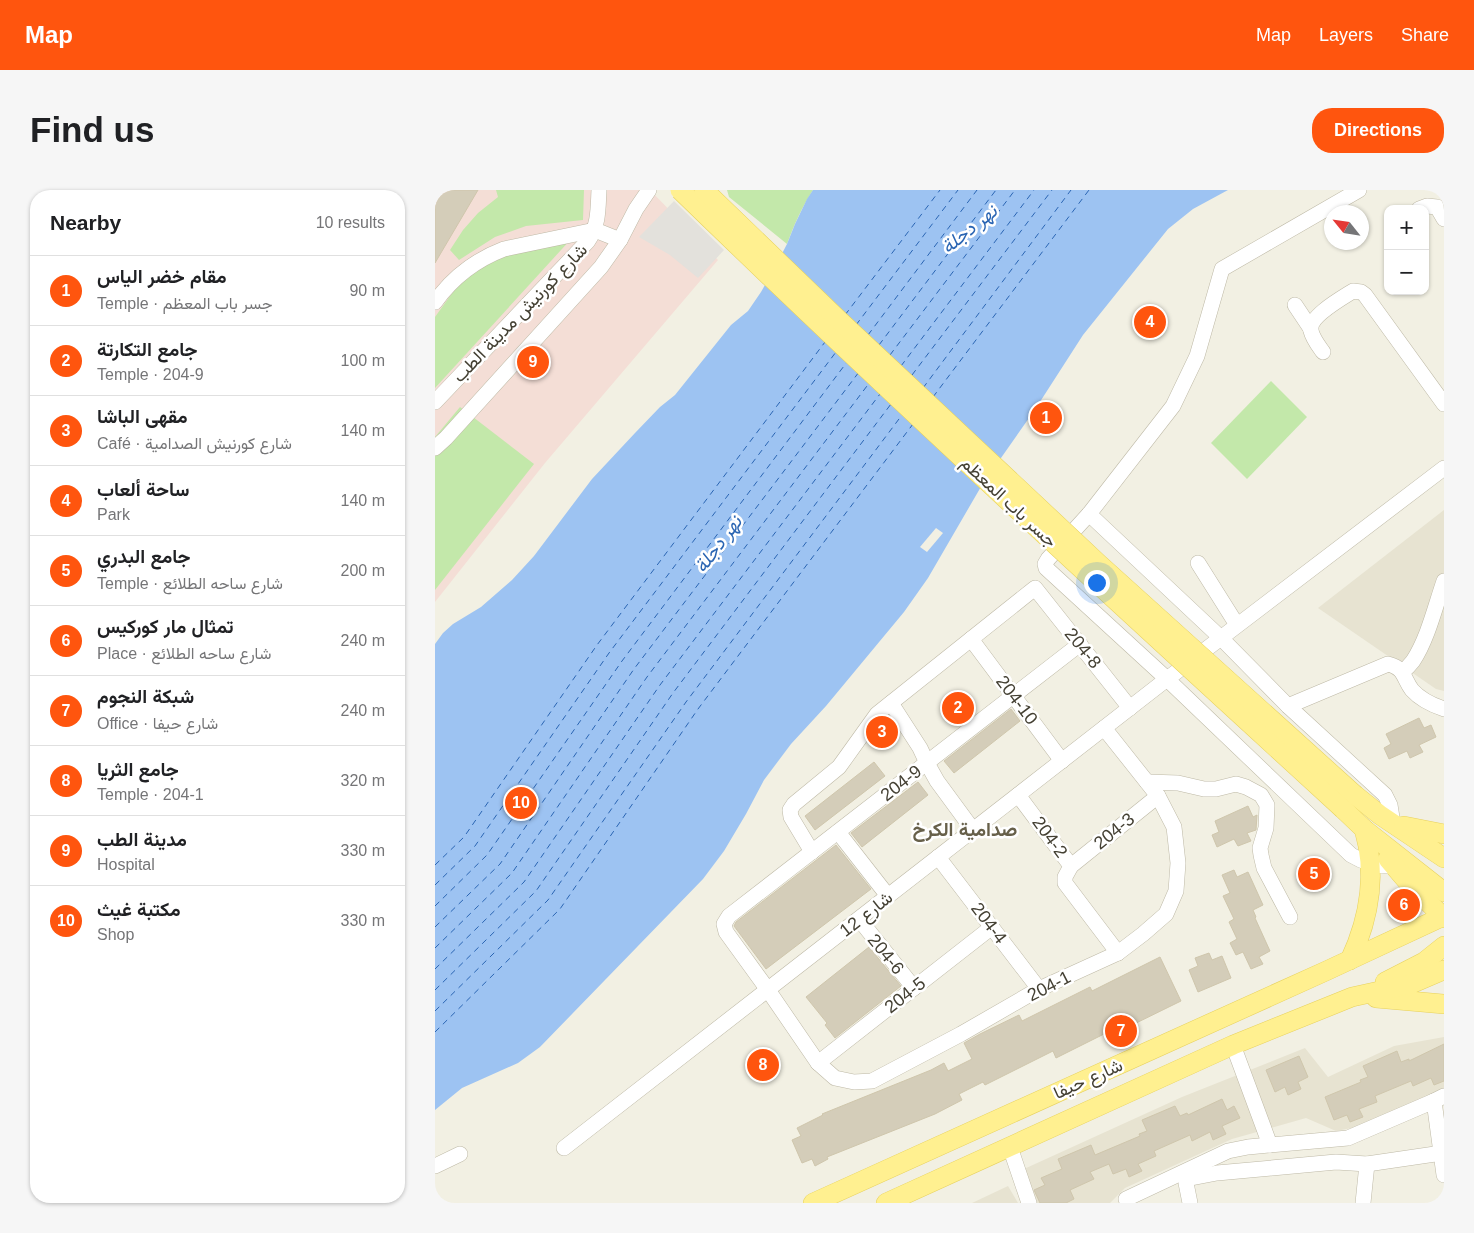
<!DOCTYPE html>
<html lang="en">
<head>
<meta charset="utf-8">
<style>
  :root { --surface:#fff; --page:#f6f6f6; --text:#202124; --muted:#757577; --line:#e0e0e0; --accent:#ff550e }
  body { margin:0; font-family:Helvetica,Vazirmatn,sans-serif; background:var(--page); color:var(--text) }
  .controls { position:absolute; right:15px; top:15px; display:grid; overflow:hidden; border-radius:10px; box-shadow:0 1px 4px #0004 }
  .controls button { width:45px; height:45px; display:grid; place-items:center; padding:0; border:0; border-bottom:1px solid var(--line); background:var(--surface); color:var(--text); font:25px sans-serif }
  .compass { position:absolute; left:889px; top:15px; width:45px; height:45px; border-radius:50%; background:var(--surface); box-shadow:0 1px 4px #0004; rotate:300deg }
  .you { position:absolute; left:661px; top:392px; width:18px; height:18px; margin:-12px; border:4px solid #fff; border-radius:50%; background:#1a73e8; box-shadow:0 0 0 8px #1a73e833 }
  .badge { display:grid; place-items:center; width:32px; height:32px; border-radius:50%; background:var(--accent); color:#fff; font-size:16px; font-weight:700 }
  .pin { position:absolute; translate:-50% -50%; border:2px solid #fff; box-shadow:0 1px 5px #0006 }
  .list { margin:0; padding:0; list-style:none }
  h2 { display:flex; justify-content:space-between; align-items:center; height:65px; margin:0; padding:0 20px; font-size:21px }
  h2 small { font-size:16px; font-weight:400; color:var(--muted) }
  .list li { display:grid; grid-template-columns:32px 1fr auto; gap:15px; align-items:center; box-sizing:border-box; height:70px; padding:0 20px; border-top:1px solid var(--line) }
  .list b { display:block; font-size:19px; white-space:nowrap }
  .list p { margin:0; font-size:16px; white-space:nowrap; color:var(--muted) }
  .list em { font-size:16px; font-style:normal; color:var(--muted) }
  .map { position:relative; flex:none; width:1009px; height:1013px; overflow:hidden; border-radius:20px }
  header { display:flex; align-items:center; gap:30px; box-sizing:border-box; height:70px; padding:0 25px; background:var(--accent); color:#fff }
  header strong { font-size:24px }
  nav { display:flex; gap:28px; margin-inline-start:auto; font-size:18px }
  .intro { display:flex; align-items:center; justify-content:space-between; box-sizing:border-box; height:120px; padding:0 30px }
  h1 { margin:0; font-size:35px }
  .button { padding:12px 22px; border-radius:20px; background:var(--accent); color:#fff; font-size:18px; font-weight:700 }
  main { display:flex; gap:30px; padding:0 30px }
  aside { flex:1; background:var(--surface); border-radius:20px; box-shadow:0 1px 4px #0004 }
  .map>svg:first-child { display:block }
  .residential { fill:#e7e3d1 }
  .medical { fill:#f4ded6 }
  .green { fill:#c3e8aa }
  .parking { fill:#e3e1dc }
  .water { fill:#9dc3f2 }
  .pier { fill:#f2f0e3 }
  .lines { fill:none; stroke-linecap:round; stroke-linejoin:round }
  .ferry { stroke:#2a65b3; stroke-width:1; stroke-dasharray:6 5; stroke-linecap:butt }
  .building { fill:#d4cdb9; stroke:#cfc6ac }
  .minor-casing { stroke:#beb9a6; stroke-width:16 }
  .major-casing { stroke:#e7d15d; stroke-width:20 }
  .minor { stroke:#fff; stroke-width:15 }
  .major { stroke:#fff090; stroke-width:19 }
  .major-bridge-casing { stroke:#e7d15d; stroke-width:20; stroke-linecap:butt }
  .major-bridge { stroke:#fff090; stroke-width:19 }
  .labels { text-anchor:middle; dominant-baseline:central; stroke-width:5; stroke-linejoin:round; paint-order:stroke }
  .street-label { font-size:18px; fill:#444033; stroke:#fff }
  .water-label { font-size:19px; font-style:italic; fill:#2a65b3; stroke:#fff }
  .neighbourhood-label { font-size:19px; font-weight:bold; fill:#67604a; stroke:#fff }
</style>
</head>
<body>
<header>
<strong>Map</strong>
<nav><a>Map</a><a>Layers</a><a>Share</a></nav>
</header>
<div class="intro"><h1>Find us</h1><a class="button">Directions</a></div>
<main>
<aside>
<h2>Nearby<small>10 results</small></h2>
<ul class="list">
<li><span class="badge">1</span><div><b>مقام خضر الياس</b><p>Temple · جسر باب المعظم</p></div><em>90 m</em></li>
<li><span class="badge">2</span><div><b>جامع التكارتة</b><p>Temple · 204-9</p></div><em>100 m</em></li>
<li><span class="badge">3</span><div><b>مقهى الباشا</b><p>Café · شارع كورنيش الصدامية</p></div><em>140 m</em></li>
<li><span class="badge">4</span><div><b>ساحة ألعاب</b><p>Park</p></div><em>140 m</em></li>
<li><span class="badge">5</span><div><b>جامع البدري</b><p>Temple · شارع ساحه الطلائع</p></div><em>200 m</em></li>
<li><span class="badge">6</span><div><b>تمثال مار كوركيس</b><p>Place · شارع ساحه الطلائع</p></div><em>240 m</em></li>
<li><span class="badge">7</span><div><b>شبكة النجوم</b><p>Office · شارع حيفا</p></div><em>240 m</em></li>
<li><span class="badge">8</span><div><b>جامع الثريا</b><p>Temple · 204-1</p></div><em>320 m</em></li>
<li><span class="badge">9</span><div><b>مدينة الطب</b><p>Hospital</p></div><em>330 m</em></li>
<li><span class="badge">10</span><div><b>مكتبة غيث</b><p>Shop</p></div><em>330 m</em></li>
</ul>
</aside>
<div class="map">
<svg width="1009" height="1013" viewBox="0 0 1009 1013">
  <rect width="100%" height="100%" fill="#f2f0e3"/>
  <g class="residential">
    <path d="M1009 320V501L1001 499 883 418Z"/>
    <path d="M1009 847V899L922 937 901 941 871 928 797 949 690 998 675 1013H600L589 979 747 907 870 858 893 887 959 856Z"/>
    <path d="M573 996 583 1013H537Z"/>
  </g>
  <path class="medical" d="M0 0H215L283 70 110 273 0 412Z"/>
  <g class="green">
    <path d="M61 0H149L148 30 91 36 60 47 24 70 15 60 28 40 43 23 63 7Z"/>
    <path d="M292 0H378C367 17 359 35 352 54L294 7Z"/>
    <path d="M137 48 0 198V127L28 88 74 60Z"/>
    <path d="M836 191 872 227 812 289 776 253Z"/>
    <path d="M25 217 99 274 0 400V247Z"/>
  </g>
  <path class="parking" d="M239 11 289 60 263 88 235 65 204 47Z"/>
  <path class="water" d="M378 0H793L758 19 733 39 648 145 601 218 547 295 493 388 469 422 391 516 356 554 329 590 311 624 289 661 268 689 105 857 83 873 27 898 0 920V454L8 443 18 434 46 417 77 390 99 366 157 289 200 243 225 217 240 205 296 135 313 121 326 102 339 79 352 54 360 34 372 9Z"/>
  <path class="pier" d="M501 338 508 343 492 362 485 357Z"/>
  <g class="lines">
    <g class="ferry">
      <path d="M410 125 505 0"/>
      <path d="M421 135 523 0"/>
      <path d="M433 145 542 0"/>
      <path d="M444 155 561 0"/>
      <path d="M455 165 580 0"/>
      <path d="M466 176 599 0"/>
      <path d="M477 185 617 0"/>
      <path d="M488 198 636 0"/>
      <path d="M498 207 654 0"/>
      <path d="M0 675 29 647 162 455 390 152"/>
      <path d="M0 695 40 656 174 463 401 162"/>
      <path d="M0 716 52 665 187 471 412 172"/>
      <path d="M0 737 65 674 199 479 424 182"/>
      <path d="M0 758 77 683 212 487 435 192"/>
      <path d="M0 779 89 692 225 495 445 204"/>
      <path d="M0 800 101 701 238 503 456 214"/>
      <path d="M0 821 113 710 251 512 467 225"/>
      <path d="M0 842 125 719 263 519 478 234"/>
    </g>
  </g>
  <g class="building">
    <path d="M0 0H43L0 73Z"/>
    <path d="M576 519 585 531 519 583 509 571Z"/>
    <path d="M984 528 989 538 996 535 1001 547 984 555 988 562 975 568 972 561 954 569 949 558 956 554 951 544Z"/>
    <path d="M439 572 450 586 380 640 370 626Z"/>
    <path d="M483 592 493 605 427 657 416 643Z"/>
    <path d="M813 616 818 627 822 625 821 640 812 643 816 651 803 656 799 649 782 657 777 645 784 642 780 631Z"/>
    <path d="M401 655 436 699 331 779 299 736 301 732Z"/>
    <path d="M799 680 802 687 813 682 828 715 818 720 821 727 820 728 835 761 824 767 828 774 816 779 808 762 801 765 795 753 802 749 794 732 799 729 788 706 795 703 787 685Z"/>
    <path d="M434 757 466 796 400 848 390 835 392 833 371 807Z"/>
    <path d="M774 763 777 770 787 766 796 788 763 802 754 780 763 776 760 768Z"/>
    <path d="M725 767 746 811 691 838 689 834 621 868 618 861 550 895 548 892 524 904 527 910 500 924 392 967 393 969 380 976 377 969 367 973 357 950 366 946 362 938 388 925 387 924 496 880 509 873 513 881 537 869 529 853 545 844 584 825 587 831 655 797 657 801Z"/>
    <path d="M1009 854V891L999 895 996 888 978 896 976 891 940 906 942 912 924 919 928 927 915 932 912 925 899 930 890 907 926 892 925 890 933 887 928 876 962 861 966 872 974 869V871Z"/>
    <path d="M864 866 873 887 863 892 866 899 853 905 850 897 840 902 831 880Z"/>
    <path d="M787 909 792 920 799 916 805 928 787 936 791 944 778 950 775 942 757 951 755 945 719 961 721 966 703 974 707 981 694 987 691 979 678 984 674 974 655 982 659 989 635 1000 639 1009 631 1013H605L599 1000 610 995 606 988 627 979 623 969 656 955 660 965 705 946 704 944 712 941 707 930 740 916 745 926 752 923 753 925Z"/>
  </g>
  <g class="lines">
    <defs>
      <g id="minor">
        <path d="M984 19 992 16 1002 17 1009 29"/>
        <path d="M0 112C18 87 40 70 69 59L160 40 185 50"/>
        <path d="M860 115 876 139"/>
        <path d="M888 162C883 155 878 149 876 141 873 127 907 108 918 101L926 102 930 105 1009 214"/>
        <path d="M0 212 153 51C164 35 163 18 164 0"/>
        <path d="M0 258 11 248 166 77 185 50 201 19 214 0"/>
        <path d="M654 324 738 216 762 166 787 79 924 0"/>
        <path d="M763 373 802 435"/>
        <path d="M536 449 627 571"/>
        <path d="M645 454 294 726 289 734 291 742 333 800 383 873 400 888 419 892 437 891 526 844 604 799 683 763 708 744 731 724 741 701 743 673 739 637 723 606 669 538"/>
        <path d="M967 482C971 479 975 475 978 471 993 448 1000 417 1009 391"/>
        <path d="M456 513 485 558 492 573 502 591 538 640"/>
        <path d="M853 516 953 474C970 478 968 488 977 500 986 510 997 515 1009 519"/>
        <path d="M712 592 743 593 769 599H781L801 594 811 597 826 605 832 615 831 638 825 658 826 665 829 678 855 727"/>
        <path d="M583 605 636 676 630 687V693L683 763"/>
        <path d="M958 634 955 615 950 605 853 516 786 448 654 324 613 369 610 374 611 378 732 489 916 665C931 674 949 678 966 675"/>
        <path d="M403 642 453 706"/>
        <path d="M377 662 356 627 355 620 359 614 404 577 442 524 600 398 695 518"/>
        <path d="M503 667 604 799"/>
        <path d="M636 676 723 606"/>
        <path d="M424 729 479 798"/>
        <path d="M798 855 835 955"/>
        <path d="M383 873 557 737"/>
        <path d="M1009 906 999 911 1009 985"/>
        <path d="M575 957 594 1013"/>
        <path d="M129 958 732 489 1009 278"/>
        <path d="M0 976 25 964"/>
        <path d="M691 1009 793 961 813 957 913 948 999 911"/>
        <path d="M755 1013 751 993 756 988 782 983 901 972 932 974 1007 963"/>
        <path d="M928 1013 932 974"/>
      </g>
      <g id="major">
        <path d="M920 605 945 625 1009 668"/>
        <path d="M908 619 929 639 1009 702"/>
        <path d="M969 636 1009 644"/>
        <path d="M953 669 971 690 1009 728"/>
        <path d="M915 770C935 727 942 684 929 639"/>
        <path d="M950 792 989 772 1009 756"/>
        <path d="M941 808 1009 814"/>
        <path d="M378 1013 891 781 1009 726"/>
        <path d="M451 1013 798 855 917 807 976 794 1009 780"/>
      </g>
    </defs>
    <use href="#minor" class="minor-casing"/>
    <use href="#major" class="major-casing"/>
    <use href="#minor" class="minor"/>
    <use href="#major" class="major"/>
    <defs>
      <g id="major-bridge">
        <path d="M245 0C462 211 685 415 908 619"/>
        <path d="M269 0 405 131 664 374 920 605"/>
      </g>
    </defs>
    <use href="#major-bridge" class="major-bridge-casing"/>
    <use href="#major-bridge" class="major-bridge"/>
  </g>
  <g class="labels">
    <g class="street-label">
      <text transform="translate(85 123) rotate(-46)">شارع كورنيش مدينة الطب</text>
      <text transform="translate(574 312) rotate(43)">جسر باب المعظم</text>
      <text transform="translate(648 458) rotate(51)">204-8</text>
      <text transform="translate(582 510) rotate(53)">204-10</text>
      <text transform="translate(466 593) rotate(-38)">204-9</text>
      <text transform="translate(679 641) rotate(-39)">204-3</text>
      <text transform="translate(615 647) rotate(54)">204-2</text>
      <text transform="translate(431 724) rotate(-38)">شارع 12</text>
      <text transform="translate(554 733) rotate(53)">204-4</text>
      <text transform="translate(451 764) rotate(51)">204-6</text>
      <text transform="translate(614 796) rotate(-27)">204-1</text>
      <text transform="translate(470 805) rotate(-38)">204-5</text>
      <text transform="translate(653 889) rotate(-24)">شارع حيفا</text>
    </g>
    <g class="water-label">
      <text transform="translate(534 39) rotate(-39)">نهر دجلة</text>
      <text transform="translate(283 354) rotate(-53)">نهر دجلة</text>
    </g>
    <g class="neighbourhood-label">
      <text x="530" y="639">صدامية الكرخ</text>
    </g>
  </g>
</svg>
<div class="controls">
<button>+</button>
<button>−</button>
</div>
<svg class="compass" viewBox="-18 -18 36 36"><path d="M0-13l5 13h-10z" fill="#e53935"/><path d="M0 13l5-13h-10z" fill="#757577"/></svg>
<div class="you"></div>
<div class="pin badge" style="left:611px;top:228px">1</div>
<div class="pin badge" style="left:523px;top:518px">2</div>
<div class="pin badge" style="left:447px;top:542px">3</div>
<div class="pin badge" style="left:715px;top:132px">4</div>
<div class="pin badge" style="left:879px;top:684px">5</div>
<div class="pin badge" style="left:969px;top:715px">6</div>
<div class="pin badge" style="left:686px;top:841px">7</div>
<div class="pin badge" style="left:328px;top:875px">8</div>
<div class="pin badge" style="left:98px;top:172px">9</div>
<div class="pin badge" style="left:86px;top:613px">10</div>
</div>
</main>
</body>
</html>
